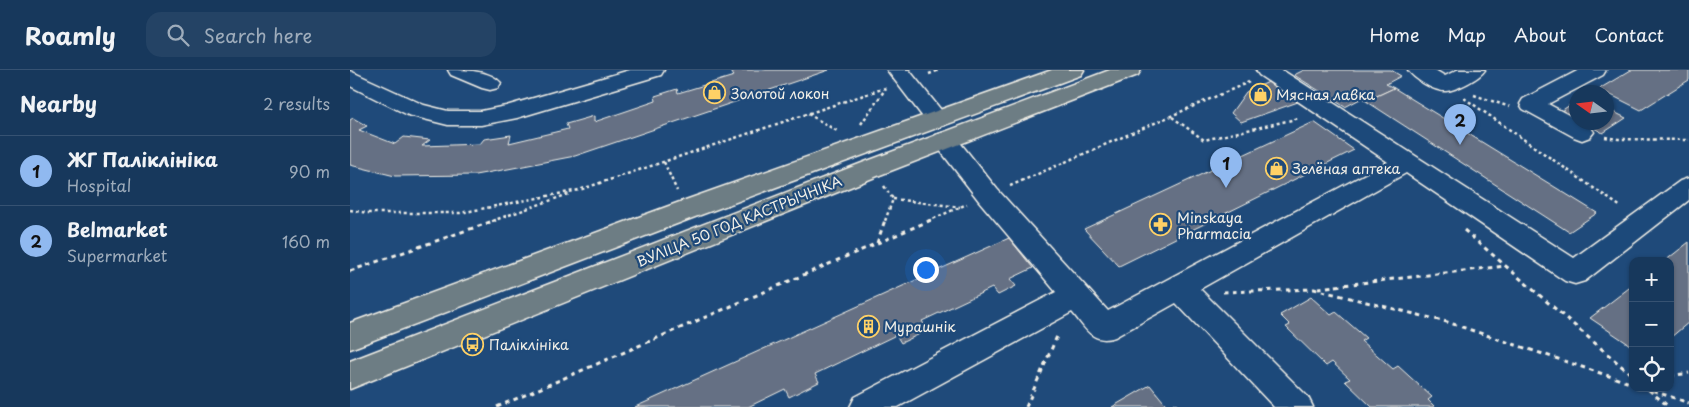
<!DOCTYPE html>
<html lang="en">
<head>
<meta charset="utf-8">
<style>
  :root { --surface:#17385c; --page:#244365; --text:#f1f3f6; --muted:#9eacbb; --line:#365272; --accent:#90b9f0 }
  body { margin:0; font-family:"Playpen Sans",sans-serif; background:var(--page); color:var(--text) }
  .controls { position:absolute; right:15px; bottom:15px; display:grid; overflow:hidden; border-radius:10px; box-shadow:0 1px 4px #0004 }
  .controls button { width:45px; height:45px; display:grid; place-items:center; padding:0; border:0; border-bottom:1px solid var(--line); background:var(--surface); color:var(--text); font:25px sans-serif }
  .compass { position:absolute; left:1219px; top:15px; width:45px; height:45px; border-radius:50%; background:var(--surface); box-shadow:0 1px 4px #0004; rotate:284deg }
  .you { position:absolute; left:575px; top:199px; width:18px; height:18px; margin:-12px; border:4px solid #fff; border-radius:50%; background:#1a73e8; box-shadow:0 0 0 8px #1a73e833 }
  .badge { display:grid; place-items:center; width:32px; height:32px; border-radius:50%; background:var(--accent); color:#111; font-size:16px; font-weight:700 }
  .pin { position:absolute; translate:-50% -41px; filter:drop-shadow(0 1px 2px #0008) }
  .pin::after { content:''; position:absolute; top:26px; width:18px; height:15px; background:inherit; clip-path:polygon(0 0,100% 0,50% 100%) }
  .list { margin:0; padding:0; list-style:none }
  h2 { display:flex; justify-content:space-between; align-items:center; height:65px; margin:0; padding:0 20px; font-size:21px }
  h2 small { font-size:16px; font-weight:400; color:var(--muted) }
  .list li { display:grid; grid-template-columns:32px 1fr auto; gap:15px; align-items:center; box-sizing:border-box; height:70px; padding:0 20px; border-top:1px solid var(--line) }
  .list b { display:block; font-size:19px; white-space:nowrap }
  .list p { margin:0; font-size:16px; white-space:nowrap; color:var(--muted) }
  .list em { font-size:16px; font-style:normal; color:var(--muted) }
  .icon { flex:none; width:28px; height:28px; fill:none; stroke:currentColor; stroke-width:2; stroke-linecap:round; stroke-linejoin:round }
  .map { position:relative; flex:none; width:1339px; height:337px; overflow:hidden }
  header { display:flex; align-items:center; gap:30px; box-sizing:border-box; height:70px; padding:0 25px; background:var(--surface); border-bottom:1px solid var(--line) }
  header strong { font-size:24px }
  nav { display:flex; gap:28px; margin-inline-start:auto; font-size:18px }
  .search { width:350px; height:45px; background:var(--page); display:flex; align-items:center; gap:12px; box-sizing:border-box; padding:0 18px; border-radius:15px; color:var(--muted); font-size:19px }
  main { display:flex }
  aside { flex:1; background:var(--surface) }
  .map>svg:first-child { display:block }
  .building { fill:#657084; stroke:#f4f1e8 }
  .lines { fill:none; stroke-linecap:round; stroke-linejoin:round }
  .minor-casing { stroke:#f4f1e8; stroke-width:3 }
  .major-casing { stroke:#f4f1e8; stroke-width:3 }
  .path-far1 { stroke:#f4f1e8; stroke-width:2.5; stroke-dasharray:3 3; stroke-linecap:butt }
  .path { stroke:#f4f1e8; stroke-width:3; stroke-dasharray:4.5 4.5; stroke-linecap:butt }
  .minor { fill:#1f4a7a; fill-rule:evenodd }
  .major { fill:#6d7d84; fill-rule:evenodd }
  .labels { text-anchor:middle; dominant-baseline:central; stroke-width:4.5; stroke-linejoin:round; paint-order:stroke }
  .poi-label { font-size:14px; fill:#f4f1e8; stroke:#1f4a7a; text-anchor:start }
  .street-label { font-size:14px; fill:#f4f1e8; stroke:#1f4a7a }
</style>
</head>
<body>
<header>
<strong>Roamly</strong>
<div class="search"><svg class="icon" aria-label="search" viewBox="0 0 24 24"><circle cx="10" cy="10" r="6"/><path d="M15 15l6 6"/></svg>Search here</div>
<nav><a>Home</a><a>Map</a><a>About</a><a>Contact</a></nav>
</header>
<main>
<aside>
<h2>Nearby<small>2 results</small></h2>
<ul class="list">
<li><span class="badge">1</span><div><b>ЖГ Паліклініка</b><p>Hospital</p></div><em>90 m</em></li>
<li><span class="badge">2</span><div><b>Belmarket</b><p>Supermarket</p></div><em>160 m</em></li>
</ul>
</aside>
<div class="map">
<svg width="1339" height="337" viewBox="0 0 1339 337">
  <rect width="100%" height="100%" fill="#1f4a7a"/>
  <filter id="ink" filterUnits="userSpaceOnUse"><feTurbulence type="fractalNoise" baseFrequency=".02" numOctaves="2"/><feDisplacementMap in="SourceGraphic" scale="10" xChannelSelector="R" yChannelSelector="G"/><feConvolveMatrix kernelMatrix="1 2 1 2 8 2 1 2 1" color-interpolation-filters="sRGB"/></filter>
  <g filter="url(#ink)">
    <g class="building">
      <path d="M387 0H479L225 86 158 99 125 105 45 106 0 95V50L3 48 17 56 9 60 45 74 54 67 80 70 72 76 130 74 134 69 161 65 159 73 218 59 216 54 244 46V52L306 31 305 26 327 19 328 23 384 6 381 2Z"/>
      <path d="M954 0H1041L1051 6 1036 14 1044 18 1016 31 1012 28 995 37 944 5Z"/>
      <path d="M1281 0H1339V10L1291 40 1249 19Z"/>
      <path d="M921 11 948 32 891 52 881 43 896 22Z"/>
      <path d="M1044 18 1247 143 1219 162 1016 31Z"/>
      <path d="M1226 31V49L1211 41Z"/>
      <path d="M1256 38 1276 48 1253 63 1233 52H1256Z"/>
      <path d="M964 52 1004 80 769 196 734 159Z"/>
      <path d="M659 168 683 198 660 209 666 216 648 225 642 218 572 251 578 260 551 273 546 265 465 304 469 312 439 327 435 319 398 337H285Z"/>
      <path d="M1339 172V252L1320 268V191H1315Z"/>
      <path d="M1283 215V277L1240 248Z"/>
      <path d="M961 227 981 245 986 242 1016 268 1011 271 1043 299 1048 296 1082 327 1078 330 1085 337H1022L995 311 1000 309 982 292 976 296 936 257 940 255 930 245Z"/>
      <path d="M800 315 818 337 825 333 829 337H762Z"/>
    </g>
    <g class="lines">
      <defs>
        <g id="minor">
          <path d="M98 0C115 0 140 0 151 13L148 18 140 20 132 18 101 5Z"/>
          <path d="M280 0H314L311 5 167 48 131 55H98L58 45 0 16V1L74 35 98 41H131L156 36Z"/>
          <path d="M537 0H559L599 50 595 55 587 57 579 55Z"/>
          <path d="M906 0H932L1224 188 1330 111 1339 108V130L1235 211 1225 214 1215 211 1056 103 850 219 958 327 963 337H924L826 233 765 267C742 275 735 257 722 242L548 337H500L505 327 706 222 629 131 586 75 583 70 586 65 595 62 604 65 647 119 758 241 1038 92 909 5Z"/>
          <path d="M1058 0H1085L1095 6 1107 0H1135C1129 9 1107 20 1096 21 1085 22 1064 9 1058 0Z"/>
          <path d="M1229 0H1256L1253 5 1198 34 1226 49V52C1235 52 1239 55 1244 62L1240 67 1232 70 1224 67 1173 39 1170 34 1173 29Z"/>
        </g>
        <g id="major">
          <path d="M702 0H734L731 5 345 147 0 279V253L327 133Z"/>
          <path d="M760 0H791L788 5 530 105 0 319V291L512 93Z"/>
        </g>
      </defs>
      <use href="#minor" class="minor-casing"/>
      <use href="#major" class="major-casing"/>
      <g class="path-far1">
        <path d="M579 4 590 0"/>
        <path d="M1124 25 1160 37"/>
        <path d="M1114 28 1271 137"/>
        <path d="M458 44 489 62"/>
        <path d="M822 47 854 70 950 48"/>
        <path d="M511 54 536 18"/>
        <path d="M1255 67 1268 69 1339 70"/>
        <path d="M314 92 327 121"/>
        <path d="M534 116 543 129 535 151"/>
        <path d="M660 116 899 12"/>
        <path d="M543 129 610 137"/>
        <path d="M0 140 17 143H110L229 120 535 18"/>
        <path d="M142 151 219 124"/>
        <path d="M578 151 617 134"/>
      </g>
      <g class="path">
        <path d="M1114 160 1283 306"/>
        <path d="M527 173 535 150"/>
        <path d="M0 201 146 150"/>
        <path d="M968 218 1155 196"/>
        <path d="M873 222 964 219 1097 252 1283 314"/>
        <path d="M1320 306 1339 303"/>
        <path d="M1295 318 1339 333"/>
        <path d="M1299 320 1319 337"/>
        <path d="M147 337 581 150"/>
        <path d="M676 337 708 264"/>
      </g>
      <use href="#minor" class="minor"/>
      <use href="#major" class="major"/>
    </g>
  </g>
  <defs>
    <symbol id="shop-ring" viewBox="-11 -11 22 22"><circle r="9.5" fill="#1f4a7a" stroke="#ffd166" stroke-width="1.5"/><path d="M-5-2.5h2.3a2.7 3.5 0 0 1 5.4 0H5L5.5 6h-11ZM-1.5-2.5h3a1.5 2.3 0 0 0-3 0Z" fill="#ffd166"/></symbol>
    <symbol id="pharmacy-ring" viewBox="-11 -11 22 22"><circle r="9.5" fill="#1f4a7a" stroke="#ffd166" stroke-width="1.5"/><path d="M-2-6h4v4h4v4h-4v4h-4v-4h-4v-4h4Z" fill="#ffd166"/></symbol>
    <symbol id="building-ring" viewBox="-11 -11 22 22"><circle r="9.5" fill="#1f4a7a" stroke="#ffd166" stroke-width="1.5"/><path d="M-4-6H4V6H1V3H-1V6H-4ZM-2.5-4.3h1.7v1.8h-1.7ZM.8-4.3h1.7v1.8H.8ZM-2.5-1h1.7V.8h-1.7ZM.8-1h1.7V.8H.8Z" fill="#ffd166"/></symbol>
    <symbol id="bus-ring" viewBox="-11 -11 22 22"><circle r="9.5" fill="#1f4a7a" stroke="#ffd166" stroke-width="1.5"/><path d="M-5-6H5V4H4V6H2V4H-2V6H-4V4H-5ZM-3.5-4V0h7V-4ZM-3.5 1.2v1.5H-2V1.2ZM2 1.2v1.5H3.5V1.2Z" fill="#ffd166"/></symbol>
  </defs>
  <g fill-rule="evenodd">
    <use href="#shop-ring" x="352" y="10" width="25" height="25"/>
    <use href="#shop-ring" x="898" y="12" width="25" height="25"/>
    <use href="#shop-ring" x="914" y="86" width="25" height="25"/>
    <use href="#pharmacy-ring" x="798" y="142" width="25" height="25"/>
    <use href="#building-ring" x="506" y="244" width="25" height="25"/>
    <use href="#bus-ring" x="110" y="262" width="25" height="25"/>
  </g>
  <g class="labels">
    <g class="poi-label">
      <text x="381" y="23">Золотой локон</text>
      <text x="926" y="24">Мясная лавка</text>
      <text x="942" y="98">Зелёная аптека</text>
      <text x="827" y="147">Minskaya<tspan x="827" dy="16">Pharmacia</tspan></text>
      <text x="534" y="256">Мурашнік</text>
      <text x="139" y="274">Паліклініка</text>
    </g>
    <g class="street-label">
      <text transform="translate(389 151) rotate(-22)">ВУЛІЦА 50 ГОД КАСТРЫЧНІКА</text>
    </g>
  </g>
</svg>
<div class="controls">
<button>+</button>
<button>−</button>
<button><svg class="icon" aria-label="locate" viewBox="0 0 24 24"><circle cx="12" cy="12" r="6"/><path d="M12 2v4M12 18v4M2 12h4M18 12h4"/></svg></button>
</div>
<svg class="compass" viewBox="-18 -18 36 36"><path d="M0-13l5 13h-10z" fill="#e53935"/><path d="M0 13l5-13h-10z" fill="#9eacbb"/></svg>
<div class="you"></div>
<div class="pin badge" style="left:876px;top:118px">1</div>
<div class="pin badge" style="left:1110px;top:75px">2</div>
</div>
</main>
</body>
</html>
